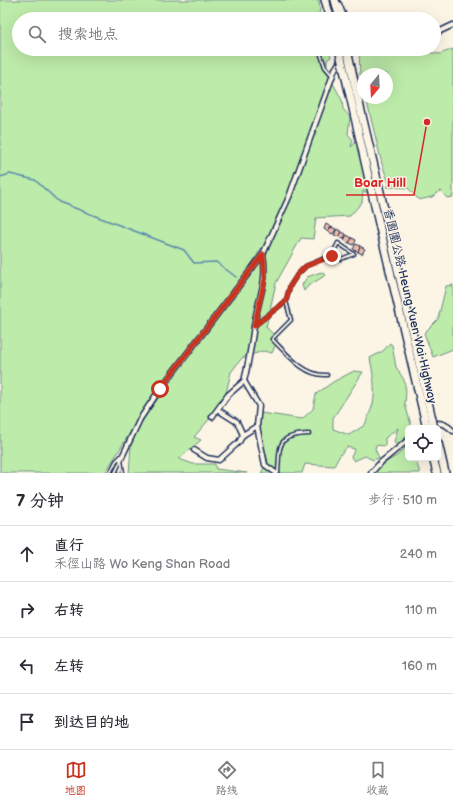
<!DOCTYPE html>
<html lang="zh">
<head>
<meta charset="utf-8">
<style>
  :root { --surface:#fff; --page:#f2f2f3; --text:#2b2b33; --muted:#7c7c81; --line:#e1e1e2; --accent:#c8321e }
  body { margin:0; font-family:"Balsamiq Sans","LXGW WenKai TC",sans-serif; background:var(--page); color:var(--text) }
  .controls { position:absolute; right:12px; bottom:12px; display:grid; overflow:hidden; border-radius:6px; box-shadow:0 4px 16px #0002 }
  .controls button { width:36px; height:36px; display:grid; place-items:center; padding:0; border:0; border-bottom:1px solid var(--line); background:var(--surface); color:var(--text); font:20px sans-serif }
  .compass { position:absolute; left:357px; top:68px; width:36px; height:36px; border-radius:50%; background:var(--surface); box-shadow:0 4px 16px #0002; rotate:198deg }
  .stop { position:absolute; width:12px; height:12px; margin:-9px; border:3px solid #c8321e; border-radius:50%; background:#fff }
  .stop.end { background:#c8321e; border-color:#fff; box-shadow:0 1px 4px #0008 }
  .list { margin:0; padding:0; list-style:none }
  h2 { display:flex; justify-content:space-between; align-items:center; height:52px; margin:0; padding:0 16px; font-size:17px }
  h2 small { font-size:13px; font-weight:400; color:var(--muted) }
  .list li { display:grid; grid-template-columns:26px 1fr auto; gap:12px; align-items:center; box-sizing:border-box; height:56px; padding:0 16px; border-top:1px solid var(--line) }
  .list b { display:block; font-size:15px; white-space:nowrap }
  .list p { margin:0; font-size:13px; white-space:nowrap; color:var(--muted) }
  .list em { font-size:13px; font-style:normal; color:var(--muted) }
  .icon { flex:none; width:22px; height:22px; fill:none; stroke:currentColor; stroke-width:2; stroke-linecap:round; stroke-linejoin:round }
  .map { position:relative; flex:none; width:453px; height:473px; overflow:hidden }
  .search { position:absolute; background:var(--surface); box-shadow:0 4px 16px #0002; left:12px; right:12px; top:12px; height:44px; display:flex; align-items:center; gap:10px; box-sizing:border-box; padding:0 14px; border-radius:22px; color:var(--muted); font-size:15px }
  .sheet { height:276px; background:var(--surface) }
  nav { display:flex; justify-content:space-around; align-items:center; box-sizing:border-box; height:56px; border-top:1px solid var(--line); background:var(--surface); font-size:11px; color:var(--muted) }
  nav a { display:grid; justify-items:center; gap:2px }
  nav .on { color:var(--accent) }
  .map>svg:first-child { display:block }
  .green { fill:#bdeba9; stroke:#6c8d84 }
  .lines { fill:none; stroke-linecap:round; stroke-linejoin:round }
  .stream { stroke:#598aae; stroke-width:1.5 }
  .building { fill:#f0baa4; stroke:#1b2f5e }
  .service-casing { stroke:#1b2f5e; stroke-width:5 }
  .minor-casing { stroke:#1b2f5e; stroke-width:7 }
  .trunk-casing { stroke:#1b2f5e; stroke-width:10 }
  .service { stroke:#fcf5e5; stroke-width:2 }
  .minor { stroke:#fcf5e5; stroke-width:4 }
  .trunk { stroke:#fcf5e5; stroke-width:7 }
  .trunk-bridge-casing { stroke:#1b2f5e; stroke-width:10; stroke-linecap:butt }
  .trunk-bridge { stroke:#fcf5e5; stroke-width:7 }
  .route { stroke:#c8321e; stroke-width:5 }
  .labels { text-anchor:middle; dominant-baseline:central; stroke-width:3; stroke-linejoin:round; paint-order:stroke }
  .street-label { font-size:12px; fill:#1b2f5e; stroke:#fcf5e5 }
  .leader { fill:none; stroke:#d62828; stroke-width:1.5 }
  .callout-dot { fill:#d62828; stroke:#fcf5e5; stroke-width:1.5 }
  .callout-label { font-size:13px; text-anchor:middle; font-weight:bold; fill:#d62828; stroke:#fcf5e5; stroke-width:3; stroke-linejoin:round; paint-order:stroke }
</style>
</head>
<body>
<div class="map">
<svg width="453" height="473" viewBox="0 0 453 473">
  <rect width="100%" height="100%" fill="#fcf5e5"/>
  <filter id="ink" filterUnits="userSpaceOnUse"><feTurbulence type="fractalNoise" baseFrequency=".025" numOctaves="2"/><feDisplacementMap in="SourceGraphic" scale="8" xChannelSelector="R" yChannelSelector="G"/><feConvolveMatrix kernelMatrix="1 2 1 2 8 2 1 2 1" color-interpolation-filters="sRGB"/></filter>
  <g filter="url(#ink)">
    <g class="green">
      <path d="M0 0H319L320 12 314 16V19H19V49H329L331 57 327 60V72L342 100 343 109 350 117 348 134 353 140 351 147 357 141 370 194 363 191 362 202 350 216 316 218 313 239 301 238 276 283 266 327 278 339 272 353 263 351 242 358 231 372 224 402 194 437 201 440 179 459 193 464H215L216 469 247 473H129L131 445 140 425 148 412 248 278 263 254 262 247 250 267 154 394 105 473H0Z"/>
      <path d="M361 49 419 51 440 54 453 49V197L447 198 440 191 432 197 419 200 408 188 387 187 389 184 382 164 366 98H387V74H363V86L360 75 359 51Z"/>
      <path d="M321 272 326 275 308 286 304 291 302 285 307 277Z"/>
      <path d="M453 285V349L433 357 424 333 438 319 446 286Z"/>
      <path d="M390 343 392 345 396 367 404 380 406 391 405 404 412 428H408V439L404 444 397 446 394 442 398 428 385 438V446L376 445 375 449 379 458 373 460 365 456 354 461 351 457 355 449 347 447 340 455 334 466 305 464 302 473H261L268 462 258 421 261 413 302 419 313 409 316 394 333 382 354 371 363 372 333 418V429L349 435 365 425C367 418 371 411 373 404 376 389 373 374 370 358L383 351Z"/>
      <path d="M408 445V458H415L420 473H368L398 455Z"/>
    </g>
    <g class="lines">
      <path class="stream" d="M0 177 10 174 35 180 59 202 184 250 194 263 216 262 236 277"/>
    </g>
    <g class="building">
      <path d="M326 224 331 227 328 232 324 229Z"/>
      <path d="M331 227 336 229 333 234 328 232Z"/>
      <path d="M337 229 342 232 339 237 334 235Z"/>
      <path d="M342 232 346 234 344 239 339 237Z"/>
      <path d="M347 235 352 238 349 243 344 240Z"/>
      <path d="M352 238 356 240 354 245 349 243Z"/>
      <path d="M356 244 360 246 358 252 353 249Z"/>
      <path d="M360 246 365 249 362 254 358 252Z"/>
    </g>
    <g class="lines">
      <defs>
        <g id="service">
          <path d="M319 49 325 67 332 75"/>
          <path d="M255 325 286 301"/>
          <path d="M327 375C305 377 287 354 272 339L291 320 286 301 290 286 297 275 306 266 332 255 338 243 354 254 341 259 332 255"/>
          <path d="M121 460 123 473"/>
          <path d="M110 473 116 461 121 456"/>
          <path d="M115 473 121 460"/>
          <path d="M119 473 121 468"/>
          <path d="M278 473C280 445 276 435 309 434"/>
        </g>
        <g id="minor">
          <path d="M339 4 345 19"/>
          <path d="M434 34 453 25"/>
          <path d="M263 254C268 283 258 298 254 326 251 345 249 362 244 381L259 406 257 426 265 465 276 473"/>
          <path d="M218 410 237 422 243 435"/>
          <path d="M212 417 228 395 244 381"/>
          <path d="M423 428C434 421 444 421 453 431"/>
          <path d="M194 450 207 458 219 460 239 442 243 435 257 426"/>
          <path d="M121 459 140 419 160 389 263 254 289 197 335 69 347 50"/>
          <path d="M371 473 380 463 408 440"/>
        </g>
        <g id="trunk">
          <path d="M325 0 331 19"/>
          <path d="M335 0 340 19"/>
          <path d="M356 90 388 226"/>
          <path d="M349 91 380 228"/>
          <path d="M438 443 445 473"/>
          <path d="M433 458 437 473"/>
        </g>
      </defs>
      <use href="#service" class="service-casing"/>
      <use href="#minor" class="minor-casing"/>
      <use href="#trunk" class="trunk-casing"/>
      <use href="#service" class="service"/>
      <use href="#minor" class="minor"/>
      <use href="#trunk" class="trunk"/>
      <defs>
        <g id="trunk-bridge">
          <path d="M339 49 349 91"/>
          <path d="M347 49 356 90"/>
          <path d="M388 226 434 428"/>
          <path d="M380 228 427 428"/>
        </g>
      </defs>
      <use href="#trunk-bridge" class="trunk-bridge-casing"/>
      <use href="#trunk-bridge" class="trunk-bridge"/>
    </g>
  </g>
  <g class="lines" filter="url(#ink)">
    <path class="route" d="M160 389 263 254 265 279 254 326 286 301 290 286 297 275 306 266 332 256"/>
  </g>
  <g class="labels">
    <g class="street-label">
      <text transform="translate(410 306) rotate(77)">香園圍公路 Heung Yuen Wai Highway</text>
    </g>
  </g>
  <path class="leader" d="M427 122L414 195H346"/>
  <circle class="callout-dot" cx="427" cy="122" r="4"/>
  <g class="callout-label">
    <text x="380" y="187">Boar Hill</text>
  </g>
</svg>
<div class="controls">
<button><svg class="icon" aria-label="locate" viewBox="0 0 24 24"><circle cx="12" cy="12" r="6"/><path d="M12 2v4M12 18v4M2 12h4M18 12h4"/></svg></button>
</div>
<svg class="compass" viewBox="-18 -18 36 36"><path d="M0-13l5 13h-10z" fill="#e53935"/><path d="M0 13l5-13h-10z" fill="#7c7c81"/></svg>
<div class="stop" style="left:160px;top:389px"></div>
<div class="stop end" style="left:332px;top:256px"></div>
<div class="search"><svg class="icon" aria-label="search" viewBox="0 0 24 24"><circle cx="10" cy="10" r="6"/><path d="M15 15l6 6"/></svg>搜索地点</div>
</div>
<section class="sheet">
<h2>7 分钟<small>步行 · 510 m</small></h2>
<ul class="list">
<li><svg class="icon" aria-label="ahead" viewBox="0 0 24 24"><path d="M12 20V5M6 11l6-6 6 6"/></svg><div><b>直行</b><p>禾徑山路 Wo Keng Shan Road</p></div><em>240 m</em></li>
<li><svg class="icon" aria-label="right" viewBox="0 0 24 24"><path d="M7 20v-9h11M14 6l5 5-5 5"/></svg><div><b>右转</b></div><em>110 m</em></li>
<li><svg class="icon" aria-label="left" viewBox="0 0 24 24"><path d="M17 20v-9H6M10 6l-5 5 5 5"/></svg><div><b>左转</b></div><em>160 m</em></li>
<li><svg class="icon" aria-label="arrive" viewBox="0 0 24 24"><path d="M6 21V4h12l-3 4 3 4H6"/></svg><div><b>到达目的地</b></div></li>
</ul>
</section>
<nav>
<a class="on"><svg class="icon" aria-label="map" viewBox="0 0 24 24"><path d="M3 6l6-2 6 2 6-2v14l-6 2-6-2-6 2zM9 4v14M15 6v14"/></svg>地图</a>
<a><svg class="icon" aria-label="directions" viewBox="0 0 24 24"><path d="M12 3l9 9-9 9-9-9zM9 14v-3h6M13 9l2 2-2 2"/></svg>路线</a>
<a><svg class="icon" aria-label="saved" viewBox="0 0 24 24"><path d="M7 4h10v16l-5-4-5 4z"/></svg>收藏</a>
</nav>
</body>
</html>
